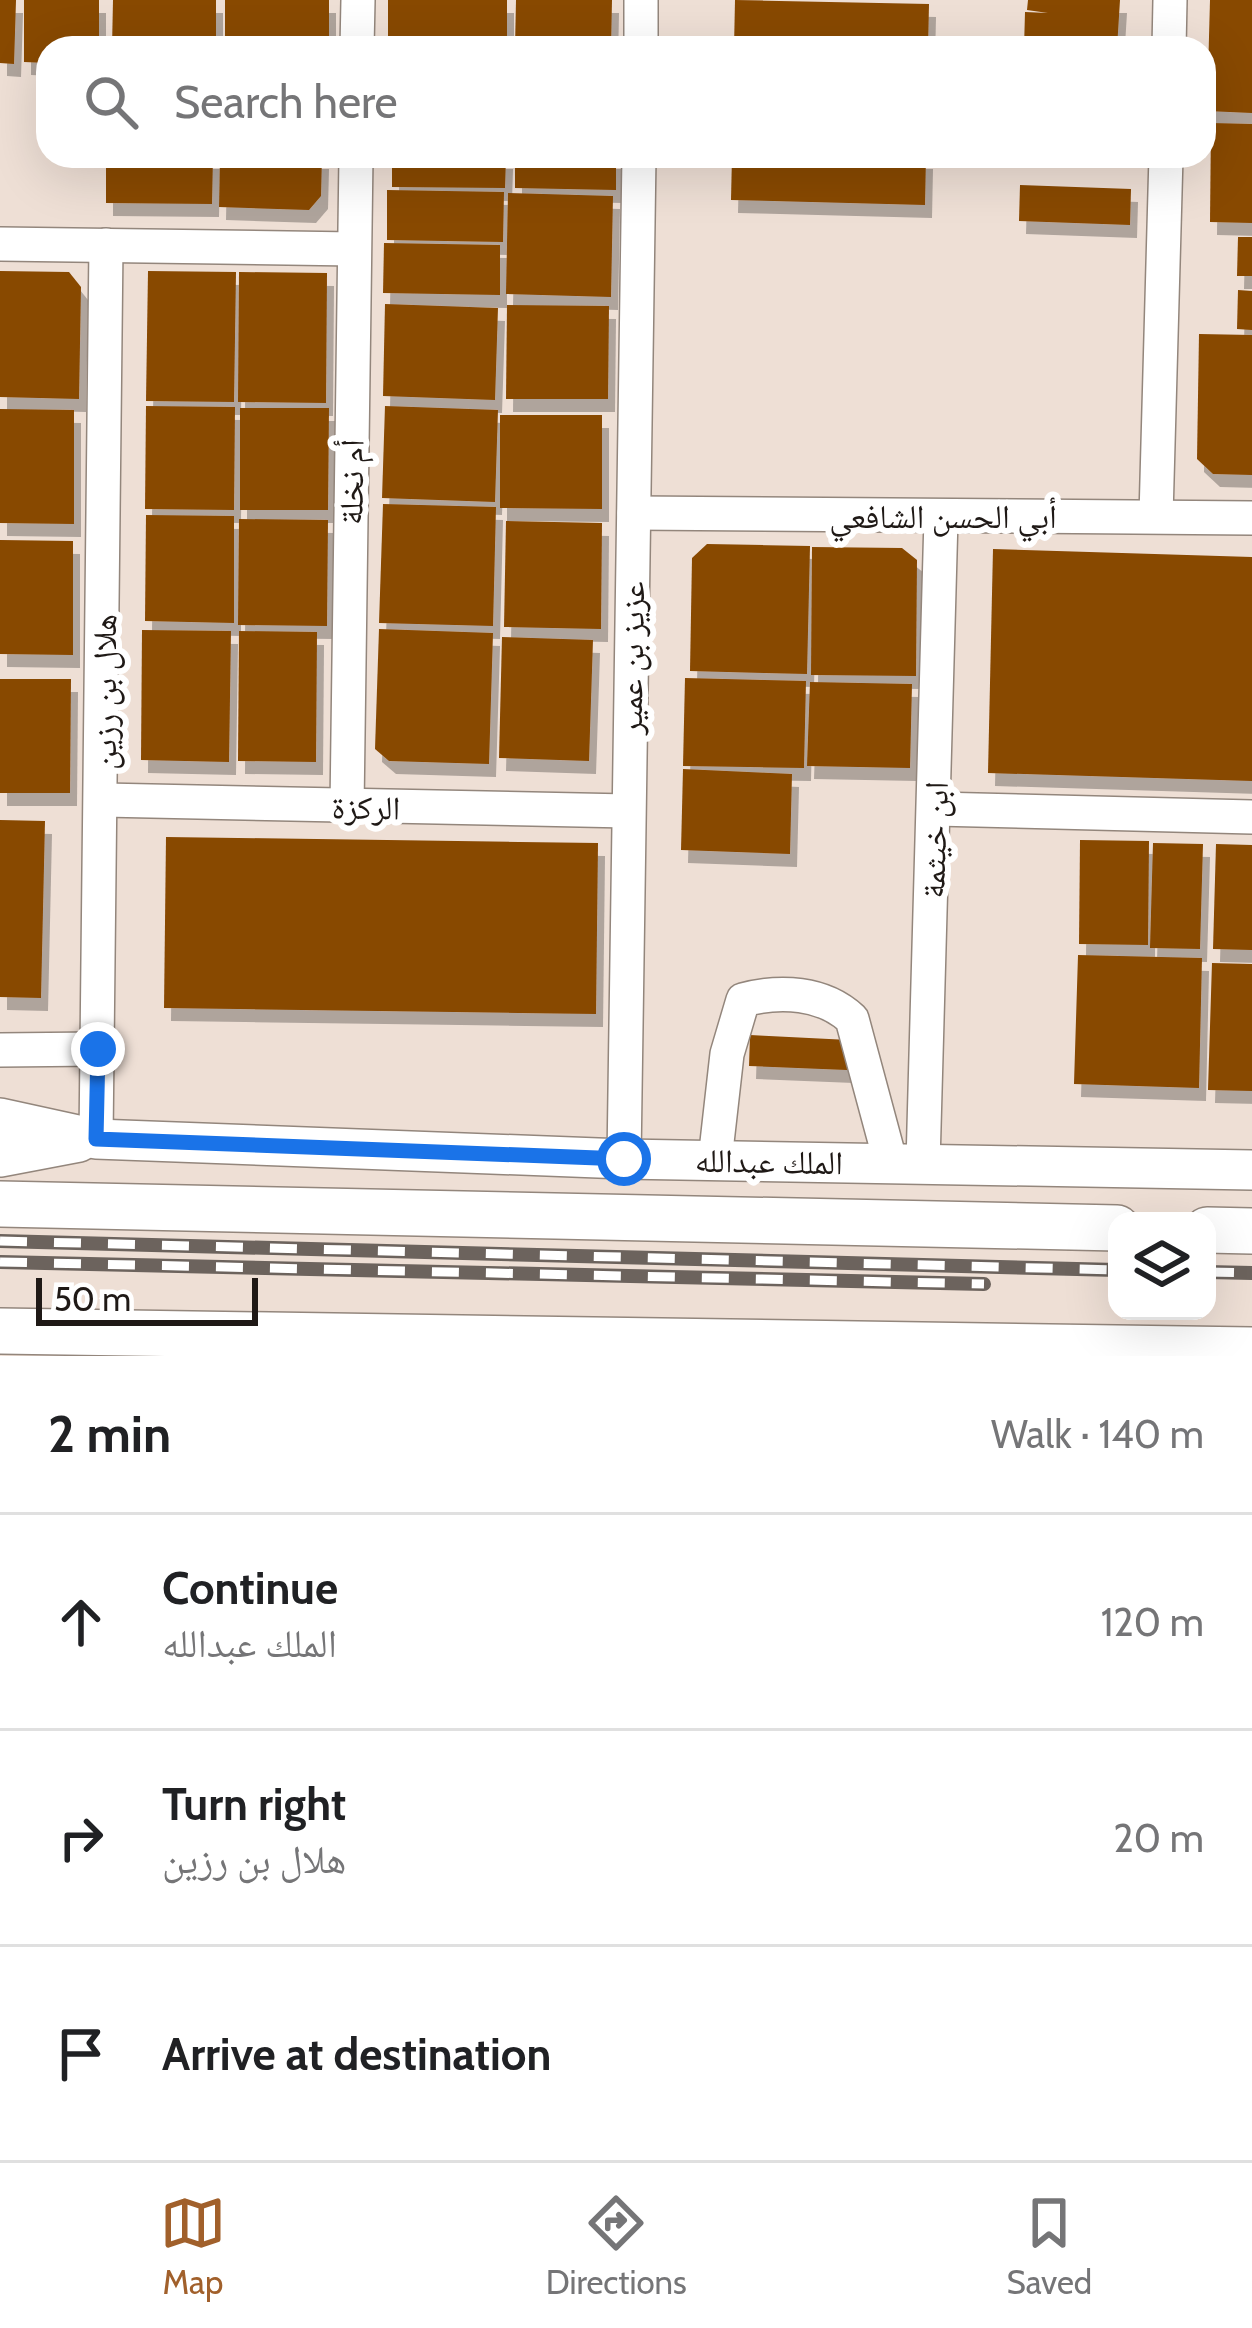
<!DOCTYPE html>
<html lang="en">
<head>
<meta charset="utf-8">
<style>
  :root { --surface:#fff; --page:#f6f6f6; --text:#202124; --muted:#757577; --line:#e0e0e0; --accent:#a1602b }
  body { margin:0; font-family:Cabin,"Noto Naskh Arabic",sans-serif; background:var(--page); color:var(--text) }
  .controls { position:absolute; right:36px; bottom:36px; display:grid; overflow:hidden; border-radius:24px; box-shadow:0 12px 48px #0002 }
  .controls button { width:108px; height:108px; display:grid; place-items:center; padding:0; border:0; border-bottom:3px solid var(--line); background:var(--surface); color:var(--text); font:60px sans-serif }
  .scale { position:absolute; left:36px; bottom:30px; width:222px; box-sizing:border-box; padding-left:12px; border:6px solid #1f1916; border-top:0; font-size:33px; line-height:42px; white-space:nowrap; color:#1f1916; -webkit-text-stroke:9px #fff; paint-order:stroke }
  .stop { position:absolute; width:36px; height:36px; margin:-27px; border:9px solid #1a73e8; border-radius:50%; background:#fff }
  .stop.end { background:#1a73e8; border-color:#fff; box-shadow:0 3px 12px #0008 }
  .list { margin:0; padding:0; list-style:none }
  h2 { display:flex; justify-content:space-between; align-items:center; height:156px; margin:0; padding:0 48px; font-size:51px }
  h2 small { font-size:39px; font-weight:400; color:var(--muted) }
  .list li { display:grid; grid-template-columns:78px 1fr auto; gap:36px; align-items:center; box-sizing:border-box; height:216px; padding:0 48px; border-top:3px solid var(--line) }
  .list b { display:block; font-size:45px; white-space:nowrap }
  .list p { margin:0; font-size:39px; white-space:nowrap; color:var(--muted) }
  .list em { font-size:39px; font-style:normal; color:var(--muted) }
  .icon { flex:none; width:66px; height:66px; fill:none; stroke:currentColor; stroke-width:2; stroke-linecap:round; stroke-linejoin:round }
  .map { position:relative; flex:none; width:1252px; height:1356px; overflow:hidden }
  .search { position:absolute; background:var(--surface); box-shadow:0 12px 48px #0002; left:36px; right:36px; top:36px; height:132px; display:flex; align-items:center; gap:30px; box-sizing:border-box; padding:0 42px; border-radius:36px; color:var(--muted); font-size:45px }
  .sheet { height:804px; background:var(--surface) }
  nav { display:flex; justify-content:space-around; align-items:center; box-sizing:border-box; height:168px; border-top:3px solid var(--line); background:var(--surface); font-size:33px; color:var(--muted) }
  nav a { display:grid; justify-items:center; gap:6px }
  nav .on { color:var(--accent) }
  .map>svg:first-child { display:block }
  .building { fill:#884805; filter:url(#shadow) }
  .lines { fill:none; stroke-linecap:round; stroke-linejoin:round }
  .minor-casing { stroke:#93867c; stroke-width:36 }
  .major-casing { stroke:#93867c; stroke-width:42 }
  .highway-casing { stroke:#93867c; stroke-width:48 }
  .minor { stroke:#fff; stroke-width:33 }
  .major { stroke:#fff; stroke-width:39 }
  .highway { stroke:#fff; stroke-width:45 }
  .rail-casing { stroke:#6c635d; stroke-width:14 }
  .rail { stroke:#fff; stroke-width:9; stroke-dasharray:27; stroke-linecap:butt }
  .route { stroke:#1a73e8; stroke-width:15 }
  .labels { text-anchor:middle; dominant-baseline:central; stroke-width:12; stroke-linejoin:round; paint-order:stroke }
  .street-label { font-size:33px; fill:#1f1916; stroke:#fff }
</style>
</head>
<body>
<div class="map">
<svg width="1252" height="1356" viewBox="0 0 1252 1356">
  <defs>
    <filter id="shadow"><feDropShadow dx="7" dy="13" stdDeviation="0" flood-color="#0004"/></filter>
  </defs>
  <rect width="100%" height="100%" fill="#eedfd5"/>
  <g class="building">
    <path d="M0 0H16L14 64 0 63Z"/>
    <path d="M24 0H99V48H48V63L24 62Z"/>
    <path d="M113 0H216V48H112Z"/>
    <rect x="225" y="0" width="104" height="48"/>
    <rect x="388" y="0" width="119" height="48"/>
    <path d="M516 0H612L611 48H515Z"/>
    <path d="M735 0 929 4 928 48H734Z"/>
    <path d="M1028 0H1120L1117 48H1024L1025 12 1048 13 1027 10Z"/>
    <path d="M1210 0H1252V113L1207 111Z"/>
    <path d="M1211 123 1252 124V223L1210 222Z"/>
    <path d="M106 156H213L212 204 106 203Z"/>
    <path d="M220 156H322L321 196 309 210 219 207Z"/>
    <path d="M392 156H506L505 188 392 187Z"/>
    <path d="M515 156H616V190L515 188Z"/>
    <path d="M732 156H926L925 205 731 200Z"/>
    <path d="M1020 185 1131 189 1130 225 1019 221Z"/>
    <path d="M387 190 504 192 503 242 387 240Z"/>
    <path d="M508 193 613 196 611 297 506 294Z"/>
    <path d="M1238 237H1252V276H1237Z"/>
    <path d="M384 243 500 245V295L383 293Z"/>
    <path d="M0 271 69 272 81 287 79 399 0 397Z"/>
    <path d="M148 271 236 272 234 402 146 401Z"/>
    <path d="M239 272 327 273 326 403 238 402Z"/>
    <path d="M1238 290 1252 291V330L1237 329Z"/>
    <path d="M385 304 498 308 495 400 383 396Z"/>
    <path d="M507 305 609 306 608 399H506Z"/>
    <path d="M1199 334 1252 335V475L1213 474 1197 459Z"/>
    <path d="M146 406 235 407 234 510 145 509Z"/>
    <path d="M385 406 498 410 495 502 382 498Z"/>
    <path d="M240 408H329L328 510H240Z"/>
    <path d="M0 409 74 410V524L0 523Z"/>
    <path d="M500 415H602V509L500 508Z"/>
    <path d="M383 504 496 507 493 626 379 623Z"/>
    <path d="M146 515 234 516V623L145 621Z"/>
    <path d="M239 519 328 520 327 626 238 625Z"/>
    <path d="M506 521 602 523 601 629 504 627Z"/>
    <path d="M0 540 73 541V655L0 654Z"/>
    <path d="M707 544 810 546 807 674 690 671 692 558Z"/>
    <path d="M812 547 902 548 917 560 916 676 811 675Z"/>
    <path d="M993 549 1252 557V781L988 773Z"/>
    <path d="M379 629 493 633 489 764 389 761 375 749Z"/>
    <path d="M142 630 231 631 229 762 141 760Z"/>
    <path d="M239 631 317 632 316 762 238 761Z"/>
    <path d="M502 637 593 640 589 761 499 758Z"/>
    <path d="M685 678 806 681 804 768 683 766Z"/>
    <path d="M0 679H71L70 793H0Z"/>
    <path d="M810 682 912 684 910 768 807 766Z"/>
    <path d="M683 769 792 774 790 854 681 850Z"/>
    <path d="M0 820 45 821 41 998 0 997Z"/>
    <path d="M166 837 598 843 596 1014 164 1008Z"/>
    <path d="M1080 840 1149 841 1148 945 1079 944Z"/>
    <path d="M1153 843 1203 844 1200 949 1150 948Z"/>
    <path d="M1216 844 1252 845V950L1213 949Z"/>
    <path d="M1078 955 1202 958 1199 1088 1074 1084Z"/>
    <path d="M1212 963 1252 964V1091L1208 1090Z"/>
    <path d="M750 1035 849 1040 847 1070 749 1066Z"/>
  </g>
  <g class="lines">
    <defs>
      <g id="minor">
        <path d="M357 48 358 0"/>
        <path d="M641 48V0"/>
        <path d="M1169 48 1170 0"/>
        <path d="M0 244 354 249"/>
        <path d="M634 513 1252 518"/>
        <path d="M1156 516 1166 156"/>
        <path d="M104 800 628 811"/>
        <path d="M347 807 356 156"/>
        <path d="M936 809 1252 817"/>
        <path d="M0 1050 98 1049"/>
        <path d="M96 1139 106 245"/>
        <path d="M624 1159 639 156"/>
        <path d="M715 1160 727 1054 743 1000C780 990 823 992 852 1019L891 1164"/>
        <path d="M923 1163 941 518"/>
      </g>
      <g id="major">
        <path d="M0 1118 96 1139 624 1159 1252 1170"/>
        <path d="M0 1157 79 1142"/>
      </g>
      <g id="highway">
        <path d="M0 1204 1117 1228"/>
        <path d="M1207 1230 1252 1231"/>
        <path d="M0 1331 1252 1350"/>
      </g>
    </defs>
    <use href="#minor" class="minor-casing"/>
    <use href="#major" class="major-casing"/>
    <use href="#highway" class="highway-casing"/>
    <use href="#minor" class="minor"/>
    <use href="#major" class="major"/>
    <use href="#highway" class="highway"/>
    <defs>
      <g id="rail">
        <path d="M0 1241 1117 1270"/>
        <path d="M0 1262 984 1284"/>
        <path d="M1207 1272 1252 1273"/>
      </g>
    </defs>
    <use href="#rail" class="rail-casing"/>
    <use href="#rail" class="rail"/>
  </g>
  <g class="lines">
    <path class="route" d="M98 1049 96 1139 624 1159"/>
  </g>
  <g class="labels">
    <g class="street-label">
      <text transform="translate(351 482) rotate(-89)">أم نخلة</text>
      <text x="943" y="516">أبي الحسن الشافعي</text>
      <text transform="translate(631 658) rotate(-89)">عزيز بن عمير</text>
      <text transform="translate(104 692) rotate(-90)">هلال بن رزين</text>
      <text transform="translate(366 807) rotate(1)">الركزة</text>
      <text transform="translate(934 840) rotate(-88)">ابن خيثمة</text>
      <text transform="translate(769 1161) rotate(1)">الملك عبدالله</text>
    </g>
  </g>
</svg>
<div class="controls">
<button><svg class="icon" aria-label="layers" viewBox="0 0 24 24"><path d="M12 4l9 5-9 5-9-5zM3 14l9 5 9-5"/></svg></button>
</div>
<div class="scale">50 m</div>
<div class="stop" style="left:624px;top:1159px"></div>
<div class="stop end" style="left:98px;top:1049px"></div>
<div class="search"><svg class="icon" aria-label="search" viewBox="0 0 24 24"><circle cx="10" cy="10" r="6"/><path d="M15 15l6 6"/></svg>Search here</div>
</div>
<section class="sheet">
<h2>2 min<small>Walk · 140 m</small></h2>
<ul class="list">
<li><svg class="icon" aria-label="ahead" viewBox="0 0 24 24"><path d="M12 20V5M6 11l6-6 6 6"/></svg><div><b>Continue</b><p>الملك عبدالله</p></div><em>120 m</em></li>
<li><svg class="icon" aria-label="right" viewBox="0 0 24 24"><path d="M7 20v-9h11M14 6l5 5-5 5"/></svg><div><b>Turn right</b><p>هلال بن رزين</p></div><em>20 m</em></li>
<li><svg class="icon" aria-label="arrive" viewBox="0 0 24 24"><path d="M6 21V4h12l-3 4 3 4H6"/></svg><div><b>Arrive at destination</b></div></li>
</ul>
</section>
<nav>
<a class="on"><svg class="icon" aria-label="map" viewBox="0 0 24 24"><path d="M3 6l6-2 6 2 6-2v14l-6 2-6-2-6 2zM9 4v14M15 6v14"/></svg>Map</a>
<a><svg class="icon" aria-label="directions" viewBox="0 0 24 24"><path d="M12 3l9 9-9 9-9-9zM9 14v-3h6M13 9l2 2-2 2"/></svg>Directions</a>
<a><svg class="icon" aria-label="saved" viewBox="0 0 24 24"><path d="M7 4h10v16l-5-4-5 4z"/></svg>Saved</a>
</nav>
</body>
</html>
